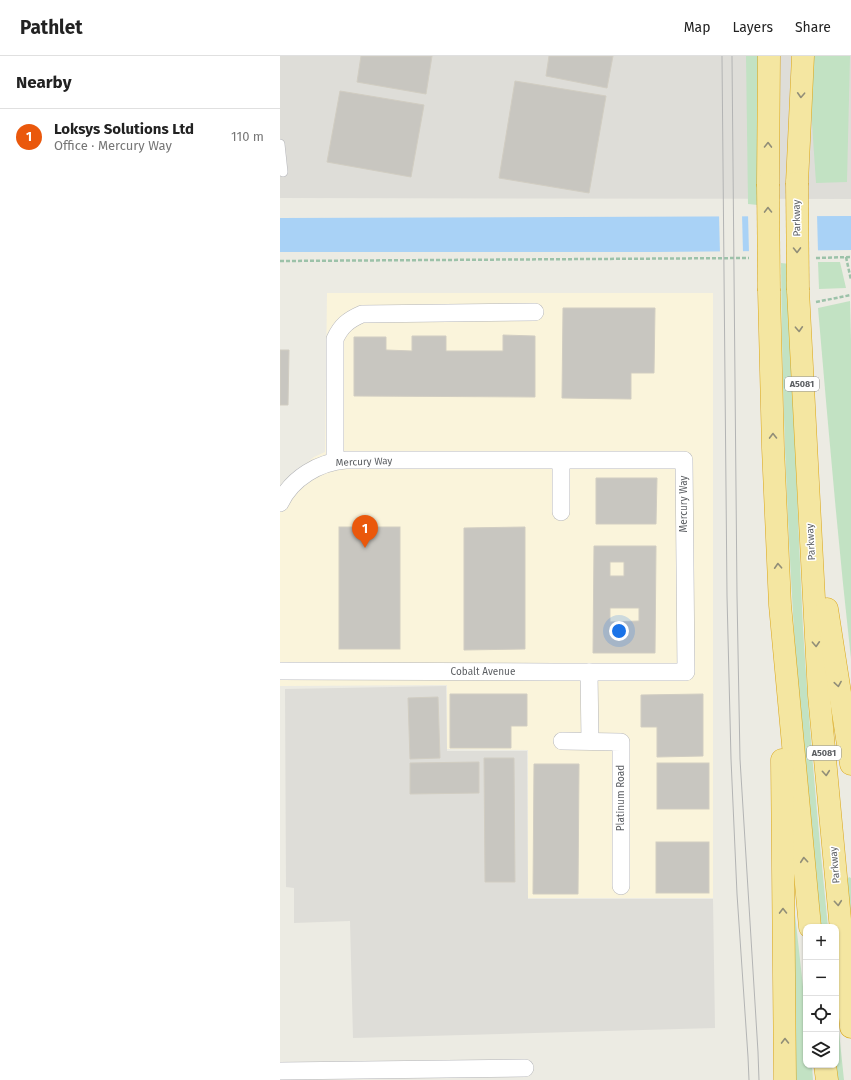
<!DOCTYPE html>
<html lang="en">
<head>
<meta charset="utf-8">
<style>
  :root { --surface:#fff; --page:#f2f2f2; --text:#222; --muted:#767676; --line:#e0e0e0; --accent:#ea580c }
  body { margin:0; font-family:"Fira Sans",sans-serif; background:var(--page); color:var(--text) }
  .controls { position:absolute; right:12px; bottom:12px; display:grid; overflow:hidden; border-radius:8px; box-shadow:0 1px 3px #0004 }
  .controls button { width:36px; height:36px; display:grid; place-items:center; padding:0; border:0; border-bottom:1px solid var(--line); background:var(--surface); color:var(--text); font:20px sans-serif }
  .you { position:absolute; left:339px; top:575px; width:14px; height:14px; margin:-10px; border:3px solid #fff; border-radius:50%; background:#1a73e8; box-shadow:0 0 0 6px #1a73e833 }
  .badge { display:grid; place-items:center; width:26px; height:26px; border-radius:50%; background:var(--accent); color:#fff; font-size:13px; font-weight:700 }
  .pin { position:absolute; translate:-50% -33px; filter:drop-shadow(0 1px 2px #0008) }
  .pin::after { content:''; position:absolute; top:21px; width:14px; height:12px; background:inherit; clip-path:polygon(0 0,100% 0,50% 100%) }
  .list { margin:0; padding:0; list-style:none }
  h2 { display:flex; justify-content:space-between; align-items:center; height:52px; margin:0; padding:0 16px; font-size:17px }
  h2 small { font-size:13px; font-weight:400; color:var(--muted) }
  .list li { display:grid; grid-template-columns:26px 1fr auto; gap:12px; align-items:center; box-sizing:border-box; height:56px; padding:0 16px; border-top:1px solid var(--line) }
  .list b { display:block; font-size:15px; white-space:nowrap }
  .list p { margin:0; font-size:13px; white-space:nowrap; color:var(--muted) }
  .list em { font-size:13px; font-style:normal; color:var(--muted) }
  .icon { flex:none; width:22px; height:22px; fill:none; stroke:currentColor; stroke-width:2; stroke-linecap:round; stroke-linejoin:round }
  .map { position:relative; flex:none; width:571px; height:1024px; overflow:hidden }
  header { display:flex; align-items:center; gap:24px; box-sizing:border-box; height:56px; padding:0 20px; background:var(--surface); border-bottom:1px solid var(--line) }
  header strong { font-size:19px }
  nav { display:flex; gap:22px; margin-inline-start:auto; font-size:14px }
  main { display:flex }
  aside { flex:1; background:var(--surface) }
  .map>svg:first-child { display:block }
  .commercial { fill:#faf4db }
  .industrial { fill:#deddd8 }
  .green { fill:#c2e2c3 }
  .water { fill:#a9d2f6 }
  .pier { fill:#ecebe3 }
  .building { fill:#c8c6c0; stroke:#d1cdc2; fill-rule:evenodd }
  .lines { fill:none; stroke-linecap:round; stroke-linejoin:round }
  .service-casing { stroke:#b4b5b9; stroke-width:10 }
  .minor-casing { stroke:#b4b5b9; stroke-width:18 }
  .trunk-casing { stroke:#daa516; stroke-width:23 }
  .path { stroke:#9cc2a9; stroke-width:2.5; stroke-dasharray:4 2; stroke-linecap:butt }
  .service { stroke:#fff; stroke-width:9 }
  .minor { stroke:#fff; stroke-width:17 }
  .trunk { stroke:#f4e6a1; stroke-width:22 }
  .tram { stroke:#b3b4b4; stroke-width:1 }
  .trunk-bridge-casing { stroke:#daa516; stroke-width:23; stroke-linecap:butt }
  .trunk-bridge { stroke:#f4e6a1; stroke-width:22 }
  .oneway { stroke:#918e78 }
  .labels { text-anchor:middle; dominant-baseline:central; stroke-width:3; stroke-linejoin:round; paint-order:stroke }
  .shield { fill:#fff; stroke:#8c8e91; stroke-width:1 }
  .shield-label { font-size:9px; font-weight:bold; fill:#5b5e62 }
  .street-label { font-size:10px; fill:#5b5e62; stroke:#fff }
</style>
</head>
<body>
<header>
<strong>Pathlet</strong>
<nav><a>Map</a><a>Layers</a><a>Share</a></nav>
</header>
<main>
<aside>
<h2>Nearby<small></small></h2>
<ul class="list">
<li><span class="badge">1</span><div><b>Loksys Solutions Ltd</b><p>Office · Mercury Way</p></div><em>110 m</em></li>
</ul>
</aside>
<div class="map">
<svg width="571" height="1024" viewBox="0 0 571 1024">
  <rect width="100%" height="100%" fill="#ecebe3"/>
  <path class="commercial" d="M47 237H433V842H248V694L167 693V629L0 630V433L15 416 34 401 45 396Z"/>
  <g class="industrial">
    <path d="M0 0H571V143L0 142Z"/>
    <path d="M166 630 167 695H247L248 843H433L435 972 73 982 70 865 14 867V832L6 831 5 633Z"/>
  </g>
  <g class="green">
    <path d="M466 0H482L478 149 468 148Z"/>
    <path d="M533 0H570L567 126 536 127 530 38Z"/>
    <path d="M538 206H560L566 232 539 233Z"/>
    <path d="M501 207 510 208C513 329 517 450 523 572 529 671 538 771 548 871H539C534 821 528 771 524 721 511 550 502 378 501 207Z"/>
    <path d="M570 245 571 285V603C558 486 548 369 538 252Z"/>
    <path d="M569 821 571 822V873L566 825Z"/>
    <path d="M514 849 526 958V1009H532L533 1024H514Z"/>
    <path d="M556 947 564 1024H555L556 1009Z"/>
  </g>
  <path class="water" d="M571 160V194L375 196H0V162Z"/>
  <g class="pier">
    <path d="M439 158H462L463 197 440 198Z"/>
    <path d="M468 158H537L538 196 469 197Z"/>
  </g>
  <g class="building">
    <path d="M81 0H152L146 38 77 26Z"/>
    <path d="M269 0H333L327 32 266 20Z"/>
    <path d="M235 25 326 40 309 137 219 122Z"/>
    <path d="M60 35 144 49 131 121 47 106Z"/>
    <path d="M283 252H375L374 317H351V343L282 342Z"/>
    <path d="M223 279 255 280V341L74 340V281H106V294L132 295V280H166V295H223Z"/>
    <path d="M0 294H9L8 349H0Z"/>
    <path d="M316 422H377L376 468H316Z"/>
    <rect x="59" y="471" width="61" height="122"/>
    <path d="M245 471V593L184 594V472Z"/>
    <path d="M314 490H376L375 597H313ZM330 506H344V520H330ZM330 552H359V565L330 566Z"/>
    <path d="M170 638H247V670H231V692H170Z"/>
    <path d="M423 638V700L377 701V671H361V639Z"/>
    <path d="M158 641 160 702 130 703 128 642Z"/>
    <path d="M204 702H234L235 826H205Z"/>
    <path d="M199 706V737L130 738V707Z"/>
    <rect x="377" y="707" width="52" height="46"/>
    <path d="M254 708H299L298 838H253Z"/>
    <rect x="376" y="786" width="53" height="51"/>
  </g>
  <g class="lines">
    <defs>
      <path id="service" d="M0 88 3 116"/>
      <g id="minor">
        <path d="M55 405V283C61 270 68 264 82 258L255 256"/>
        <path d="M281 405V456"/>
        <path d="M0 447C12 422 39 406 66 404H404L406 616H274L0 615"/>
        <path d="M309 616 310 685"/>
        <path d="M282 685 341 686V830"/>
        <path d="M0 1015 245 1012"/>
      </g>
      <g id="trunk">
        <path d="M517 127 523 0"/>
        <path d="M488 128 489 0"/>
        <path d="M518 234 539 639 561 874 571 971"/>
        <path d="M489 235 493 392 500 549 530 871"/>
        <path d="M547 553 571 708"/>
        <path d="M502 704 505 1024"/>
        <path d="M545 1009 547 1024"/>
      </g>
    </defs>
    <use href="#service" class="service-casing"/>
    <use href="#minor" class="minor-casing"/>
    <use href="#trunk" class="trunk-casing"/>
    <g class="path">
      <path d="M566 201 571 224"/>
      <path d="M536 202 571 201"/>
      <path d="M0 205 469 202"/>
      <path d="M536 246 571 239"/>
    </g>
    <use href="#service" class="service"/>
    <use href="#minor" class="minor"/>
    <use href="#trunk" class="trunk"/>
    <g class="tram">
      <path d="M442 0 447 540 451 703 457 838 468 1001 469 1024"/>
      <path d="M452 0 457 540 460 703 478 996 479 1024"/>
    </g>
    <defs>
      <g id="trunk-bridge">
        <path d="M517 127 518 234"/>
        <path d="M488 128 489 235"/>
      </g>
    </defs>
    <use href="#trunk-bridge" class="trunk-bridge-casing"/>
    <use href="#trunk-bridge" class="trunk-bridge"/>
  </g>
  <defs><path id="oneway-chevron" d="M-2-3.5L2.5 0L-2 3.5" fill="none" stroke-width="1.6" stroke-linecap="round" stroke-linejoin="round"/></defs>
  <g class="oneway">
    <use href="#oneway-chevron" transform="translate(521 39) rotate(93)"/>
    <use href="#oneway-chevron" transform="translate(488 89) rotate(-89)"/>
    <use href="#oneway-chevron" transform="translate(488 154) rotate(-91)"/>
    <use href="#oneway-chevron" transform="translate(517 194) rotate(89)"/>
    <use href="#oneway-chevron" transform="translate(519 273) rotate(87)"/>
    <use href="#oneway-chevron" transform="translate(493 380) rotate(-91)"/>
    <use href="#oneway-chevron" transform="translate(498 510) rotate(-93)"/>
    <use href="#oneway-chevron" transform="translate(536 588) rotate(87)"/>
    <use href="#oneway-chevron" transform="translate(558 628) rotate(81)"/>
    <use href="#oneway-chevron" transform="translate(546 717) rotate(85)"/>
    <use href="#oneway-chevron" transform="translate(524 804) rotate(-95)"/>
    <use href="#oneway-chevron" transform="translate(558 847) rotate(85)"/>
    <use href="#oneway-chevron" transform="translate(503 855) rotate(-91)"/>
    <use href="#oneway-chevron" transform="translate(505 985) rotate(-91)"/>
  </g>
  <g class="labels">
    <g class="shield">
      <rect x="505" y="321" width="34" height="14" rx="3"/>
      <rect x="527" y="690" width="34" height="14" rx="3"/>
    </g>
    <g class="shield-label">
      <text x="522" y="328">A5081</text>
      <text x="544" y="697">A5081</text>
    </g>
    <g class="street-label">
      <text transform="translate(517 162) rotate(-91)">Parkway</text>
      <text transform="translate(84 406) rotate(-2)">Mercury Way</text>
      <text transform="translate(404 448) rotate(-90)">Mercury Way</text>
      <text transform="translate(531 486) rotate(-93)">Parkway</text>
      <text x="203" y="616">Cobalt Avenue</text>
      <text transform="translate(341 742) rotate(-90)">Platinum Road</text>
      <text transform="translate(555 809) rotate(-95)">Parkway</text>
    </g>
  </g>
</svg>
<div class="controls">
<button>+</button>
<button>−</button>
<button><svg class="icon" aria-label="locate" viewBox="0 0 24 24"><circle cx="12" cy="12" r="6"/><path d="M12 2v4M12 18v4M2 12h4M18 12h4"/></svg></button>
<button><svg class="icon" aria-label="layers" viewBox="0 0 24 24"><path d="M12 4l9 5-9 5-9-5zM3 14l9 5 9-5"/></svg></button>
</div>
<div class="you"></div>
<div class="pin badge" style="left:85px;top:492px">1</div>
</div>
</main>
</body>
</html>
